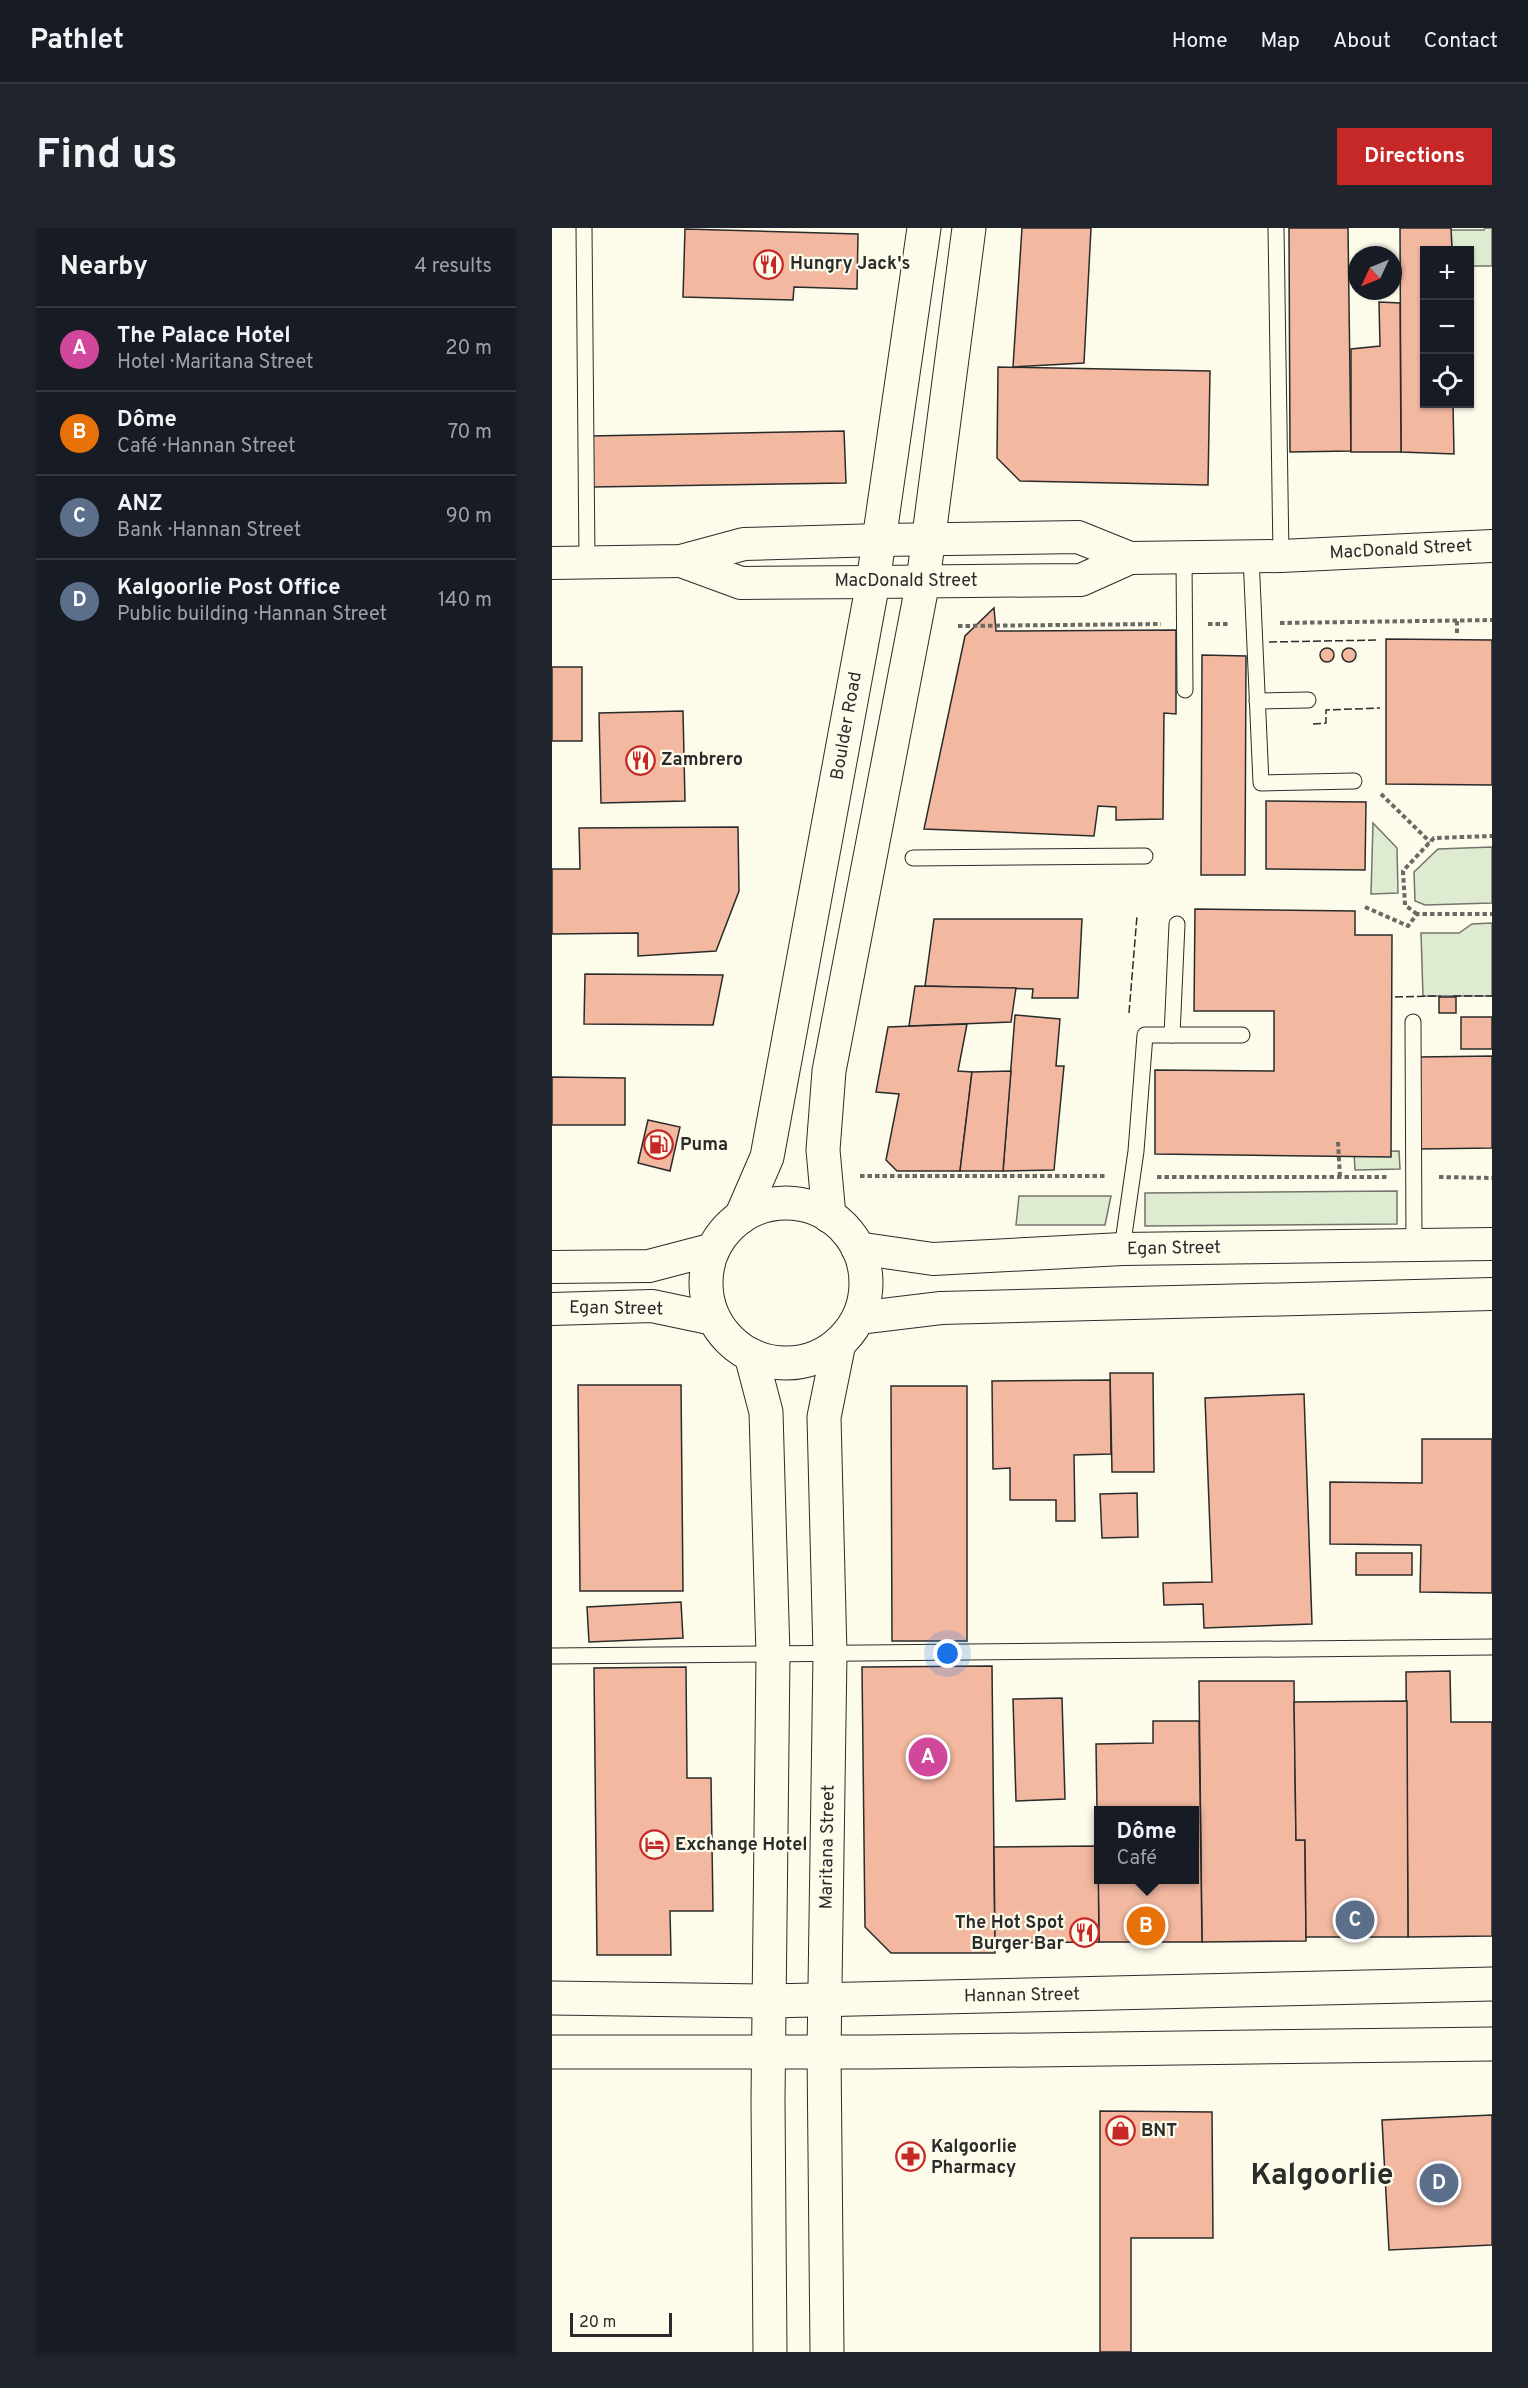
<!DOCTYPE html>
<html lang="en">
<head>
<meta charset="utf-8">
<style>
  :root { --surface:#171b24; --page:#20242c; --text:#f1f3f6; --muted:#9ea1a6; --line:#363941; --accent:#c62828 }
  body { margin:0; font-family:Overpass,sans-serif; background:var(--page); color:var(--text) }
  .controls { position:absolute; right:18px; top:18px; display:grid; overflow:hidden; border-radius:0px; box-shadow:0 2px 4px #0004 }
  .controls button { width:54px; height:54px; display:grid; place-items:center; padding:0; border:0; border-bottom:2px solid var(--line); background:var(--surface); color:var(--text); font:30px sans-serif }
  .compass { position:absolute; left:796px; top:18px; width:54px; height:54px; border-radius:50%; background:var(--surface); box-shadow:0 2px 4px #0004; rotate:226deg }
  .scale { position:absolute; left:18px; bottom:15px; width:102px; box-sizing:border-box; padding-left:6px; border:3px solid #2b2b2b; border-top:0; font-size:16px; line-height:21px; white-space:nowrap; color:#2b2b2b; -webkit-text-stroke:4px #fdfbea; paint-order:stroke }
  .you { position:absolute; left:396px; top:1426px; width:21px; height:21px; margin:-15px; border:4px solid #fff; border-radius:50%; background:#1a73e8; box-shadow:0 0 0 9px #1a73e833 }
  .badge { display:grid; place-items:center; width:39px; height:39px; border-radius:50%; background:var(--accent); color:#fff; font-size:20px; font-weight:700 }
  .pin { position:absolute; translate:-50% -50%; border:3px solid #fff; box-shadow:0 2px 6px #0006 }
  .popup { position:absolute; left:542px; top:1578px; width:105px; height:78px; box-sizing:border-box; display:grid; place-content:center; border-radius:0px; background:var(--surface); filter:drop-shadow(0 2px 4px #0005); font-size:20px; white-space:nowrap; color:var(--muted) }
  .popup b { font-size:22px; color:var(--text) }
  .popup::after { content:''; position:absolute; left:50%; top:100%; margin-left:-12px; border:12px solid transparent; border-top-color:var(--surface) }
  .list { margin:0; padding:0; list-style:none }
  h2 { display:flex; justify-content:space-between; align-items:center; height:78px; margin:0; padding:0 24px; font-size:26px }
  h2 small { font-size:20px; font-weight:400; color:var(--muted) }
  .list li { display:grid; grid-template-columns:39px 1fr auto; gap:18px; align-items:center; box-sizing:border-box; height:84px; padding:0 24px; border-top:2px solid var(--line) }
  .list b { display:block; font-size:22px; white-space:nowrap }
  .list p { margin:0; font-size:20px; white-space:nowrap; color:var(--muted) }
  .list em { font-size:20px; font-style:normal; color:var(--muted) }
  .icon { flex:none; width:33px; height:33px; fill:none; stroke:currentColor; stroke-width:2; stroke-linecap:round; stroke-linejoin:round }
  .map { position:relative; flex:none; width:940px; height:2124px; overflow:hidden; border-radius:0px }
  header { display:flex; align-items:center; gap:36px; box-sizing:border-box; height:84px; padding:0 30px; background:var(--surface); border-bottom:2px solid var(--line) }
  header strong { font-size:28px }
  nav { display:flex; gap:33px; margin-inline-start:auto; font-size:21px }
  .intro { display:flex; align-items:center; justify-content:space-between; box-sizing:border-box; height:144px; padding:0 36px }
  h1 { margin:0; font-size:42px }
  .button { padding:15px 27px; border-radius:0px; background:var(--accent); color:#fff; font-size:21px; font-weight:700 }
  main { display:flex; gap:36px; padding:0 36px }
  aside { flex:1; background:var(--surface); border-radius:0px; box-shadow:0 2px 4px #0004 }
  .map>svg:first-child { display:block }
  .green { fill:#deebd1; stroke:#74746e; stroke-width:1.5 }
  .building { fill:#f2b8a0; stroke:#2b2b2b; stroke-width:1.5; fill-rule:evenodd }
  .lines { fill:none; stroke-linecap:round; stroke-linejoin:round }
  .lane-casing { stroke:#2b2b2b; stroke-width:17 }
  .street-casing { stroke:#2b2b2b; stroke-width:34 }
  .secondary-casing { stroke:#2b2b2b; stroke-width:35 }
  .highway-casing { stroke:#2b2b2b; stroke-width:35 }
  .path { stroke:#6a6964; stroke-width:4; stroke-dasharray:4.5 3; stroke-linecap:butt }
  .lane { stroke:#fdfbea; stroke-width:15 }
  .street { stroke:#fdfbea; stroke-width:32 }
  .secondary { stroke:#fdfbea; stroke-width:33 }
  .highway { stroke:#fdfbea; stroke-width:33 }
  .fence { stroke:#2b2b2b; stroke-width:1.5; stroke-dasharray:8 3; stroke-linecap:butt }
  .labels { text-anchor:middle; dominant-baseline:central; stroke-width:4.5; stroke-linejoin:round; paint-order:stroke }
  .poi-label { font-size:18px; font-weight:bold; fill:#2b2b2b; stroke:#fdfbea; text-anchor:start }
  .street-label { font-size:18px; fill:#2b2b2b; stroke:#fdfbea }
  .town-label { font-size:30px; font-weight:bold; fill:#2b2b2b; stroke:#fdfbea }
</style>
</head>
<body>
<header>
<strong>Pathlet</strong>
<nav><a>Home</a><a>Map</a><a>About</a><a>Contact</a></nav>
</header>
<div class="intro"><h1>Find us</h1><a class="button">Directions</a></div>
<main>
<aside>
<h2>Nearby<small>4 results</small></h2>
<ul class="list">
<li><span class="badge" style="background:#d1479c">A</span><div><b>The Palace Hotel</b><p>Hotel · Maritana Street</p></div><em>20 m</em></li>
<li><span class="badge" style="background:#e8710a">B</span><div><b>Dôme</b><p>Café · Hannan Street</p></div><em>70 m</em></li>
<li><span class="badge" style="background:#5c6f8a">C</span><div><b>ANZ</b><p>Bank · Hannan Street</p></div><em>90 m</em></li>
<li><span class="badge" style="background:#5c6f8a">D</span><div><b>Kalgoorlie Post Office</b><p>Public building · Hannan Street</p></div><em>140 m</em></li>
</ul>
</aside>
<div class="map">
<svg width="940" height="2124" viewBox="0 0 940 2124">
  <rect width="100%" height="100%" fill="#fdfbea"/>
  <g class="green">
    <path d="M933 0H940V38H918V22H900L899 2H932Z"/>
    <path d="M821 595 845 620 846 665 819 666Z"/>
    <path d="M940 619V675L873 677 863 673 862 644 886 621Z"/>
    <path d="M940 695V768H871L869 705H907L920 696Z"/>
    <path d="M847 923 848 941 803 942 802 924Z"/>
    <path d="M845 963V996L593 998V965Z"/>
    <path d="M467 968H559L553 997H464Z"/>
  </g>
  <g class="building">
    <path d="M470 0H539L532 135 461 139Z"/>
    <path d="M737 0H796L799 223 738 224Z"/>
    <path d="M848 0H899L900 22H872V176H901L902 226 849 224Z"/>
    <path d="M133 1 306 6 305 61 242 59 241 72 131 69Z"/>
    <path d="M827 74 848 75 849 224H799V121L828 118Z"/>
    <path d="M446 139 658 143 656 257 468 253 445 230Z"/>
    <path d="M292 203 294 255 41 259 39 208Z"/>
    <path d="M442 380 444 403 624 402V486L612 485 611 591 564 592V579L546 578 542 608 372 601 413 408Z"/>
    <path d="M834 411 940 412V557L834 556Z"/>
    <circle cx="775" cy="427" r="7"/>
    <circle cx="797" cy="427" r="7"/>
    <path d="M650 427 694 428 693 647H649Z"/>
    <rect x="0" y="439" width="30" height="74"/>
    <path d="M131 483 133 573 49 575 47 485Z"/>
    <path d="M714 573 814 574 813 642 714 641Z"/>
    <path d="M186 599 187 663 164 723 86 728V705L0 706V641H28L27 600Z"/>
    <path d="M643 681 803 683V707H840L839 929 603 926V842L722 843V783H642Z"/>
    <path d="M382 691H530L526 770H480L481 761 373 758Z"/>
    <path d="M33 746 171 747 161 797 32 796Z"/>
    <path d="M363 758 464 760 459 794 357 798Z"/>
    <rect x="887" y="769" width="17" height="16"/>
    <path d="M463 787 508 791 504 838H512L502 942 451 943Z"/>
    <rect x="909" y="789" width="31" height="32"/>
    <path d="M415 796 406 843 420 844 408 943H345L334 932 347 866 324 864 336 799Z"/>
    <path d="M940 828V920L868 921 867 829Z"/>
    <path d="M459 843 451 943H408L420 844Z"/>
    <path d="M0 849 73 850V897H0Z"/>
    <path d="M96 892 128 899 118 943 86 935Z"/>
    <path d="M558 1145H601L602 1244H560Z"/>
    <path d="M558 1152 559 1226 522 1227 523 1293H504V1272H458V1240L441 1241 440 1153Z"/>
    <path d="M26 1157H129L131 1363H28Z"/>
    <path d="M339 1158H415V1413H340Z"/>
    <path d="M752 1166 760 1396 652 1400 651 1376 612 1377 611 1355 660 1354 653 1170Z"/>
    <path d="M870 1211H940V1365L868 1364 869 1317 778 1316V1254L870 1255Z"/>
    <path d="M585 1265 586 1309 550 1310 548 1266Z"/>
    <rect x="804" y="1325" width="56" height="22"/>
    <path d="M129 1374 131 1410 37 1414 35 1379Z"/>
    <path d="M440 1438 443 1725H339L313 1699 310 1439Z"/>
    <path d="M134 1439 135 1550H159L161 1683H118L119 1727H45L42 1440Z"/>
    <path d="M898 1443 899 1494H940V1708L856 1709 854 1444Z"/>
    <path d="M647 1453H742L744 1612H753L754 1713 650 1714Z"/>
    <path d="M510 1470 513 1571 464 1573 461 1471Z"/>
    <path d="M855 1473 856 1709H754L753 1612H744L742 1474Z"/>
    <path d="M601 1493H647L650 1714H547L544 1516 601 1515ZM546 1582H642V1652H546Z"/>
    <path d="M546 1618 547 1714 443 1715 442 1619Z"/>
    <path d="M548 1883 660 1884 661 2010H579V2124H548Z"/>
    <path d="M940 1887V2017L837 2022 830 1892Z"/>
  </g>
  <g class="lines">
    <defs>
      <g id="lane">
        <path d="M32 0 35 334"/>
        <path d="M724 0 729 328"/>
        <path d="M699 328 709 555 802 553"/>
        <path d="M632 330 633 462"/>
        <path d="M705 473 756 472"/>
        <path d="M361 630 593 628"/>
        <path d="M861 794 862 1017"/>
        <path d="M620 807 625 696"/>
        <path d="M570 1021 584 923 593 807H690"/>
        <path d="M0 1428 940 1419"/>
      </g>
      <g id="street">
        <path d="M129 333 189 355 321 354 529 352 578 330"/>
        <path d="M0 335 129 333 192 316 328 312 526 309 578 330 729 328 940 318"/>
        <path d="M305 1020 381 1031 570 1021 940 1016"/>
        <path d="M0 1039 97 1038 162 1021"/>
        <path d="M0 1081 100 1078 162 1091"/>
        <path d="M306 1090 389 1080 940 1066"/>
      </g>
      <g id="secondary">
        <circle cx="234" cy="1055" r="80"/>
        <path d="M277 988 271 922 277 843 371 353 417 0"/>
        <path d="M189 989 215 929 321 354 372 0"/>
        <path d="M199 1127 214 1184 221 1427 216 1872 218 2124"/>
        <path d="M275 2124 272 1824 278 1426 272 1189 287 1115"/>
      </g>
      <g id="highway">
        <path d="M0 1770 217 1773 940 1756"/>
        <path d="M0 1824H319L940 1816"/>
      </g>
    </defs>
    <use href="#lane" class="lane-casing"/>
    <use href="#street" class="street-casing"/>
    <use href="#secondary" class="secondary-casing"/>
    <use href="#highway" class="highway-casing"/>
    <g class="path">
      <path d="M905 393V405"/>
      <path d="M728 395 940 392"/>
      <path d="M656 396H678"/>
      <path d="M406 398 609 396"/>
      <path d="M829 566 878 614"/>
      <path d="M813 679 856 698 865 686H940"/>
      <path d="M865 686 853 677 851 643 878 614 882 610 940 608"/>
      <path d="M786 914 788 949"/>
      <path d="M308 948H555"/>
      <path d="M605 949H837"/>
      <path d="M887 949 940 950"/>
    </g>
    <use href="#lane" class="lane"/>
    <use href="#street" class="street"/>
    <use href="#secondary" class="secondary"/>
    <use href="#highway" class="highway"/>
    <g class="fence">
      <path d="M717 414 827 412"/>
      <path d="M761 496 774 495V482L828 480"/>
      <path d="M901 768H940"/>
      <path d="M843 769 889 768"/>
      <path d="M577 785 585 688"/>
    </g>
  </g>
  <defs>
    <symbol id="restaurant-ring" viewBox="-11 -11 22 22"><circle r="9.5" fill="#fdfbea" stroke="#c62828" stroke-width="1.5"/><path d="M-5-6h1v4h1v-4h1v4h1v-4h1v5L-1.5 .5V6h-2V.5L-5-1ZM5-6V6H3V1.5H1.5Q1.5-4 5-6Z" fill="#c62828"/></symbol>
    <symbol id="fuel-ring" viewBox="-11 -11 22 22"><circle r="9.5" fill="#fdfbea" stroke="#c62828" stroke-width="1.5"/><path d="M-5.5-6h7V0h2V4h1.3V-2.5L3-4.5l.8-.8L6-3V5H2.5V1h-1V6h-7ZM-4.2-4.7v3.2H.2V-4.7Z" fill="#c62828"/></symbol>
    <symbol id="hotel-ring" viewBox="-11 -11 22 22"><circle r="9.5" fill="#fdfbea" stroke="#c62828" stroke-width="1.5"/><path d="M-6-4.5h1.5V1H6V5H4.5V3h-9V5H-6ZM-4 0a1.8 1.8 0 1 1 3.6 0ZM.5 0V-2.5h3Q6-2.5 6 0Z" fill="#c62828"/></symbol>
    <symbol id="shop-ring" viewBox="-11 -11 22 22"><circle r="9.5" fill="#fdfbea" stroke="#c62828" stroke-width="1.5"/><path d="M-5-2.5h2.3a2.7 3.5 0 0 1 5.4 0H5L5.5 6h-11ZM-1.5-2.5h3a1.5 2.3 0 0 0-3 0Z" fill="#c62828"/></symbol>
    <symbol id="pharmacy-ring" viewBox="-11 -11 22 22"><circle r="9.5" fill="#fdfbea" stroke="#c62828" stroke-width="1.5"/><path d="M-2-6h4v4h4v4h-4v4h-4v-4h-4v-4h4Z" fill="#c62828"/></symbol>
  </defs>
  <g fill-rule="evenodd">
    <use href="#restaurant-ring" x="200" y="20" width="33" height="33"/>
    <use href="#restaurant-ring" x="72" y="516" width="33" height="33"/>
    <use href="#fuel-ring" x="90" y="900" width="33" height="33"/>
    <use href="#hotel-ring" x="86" y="1600" width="33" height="33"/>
    <use href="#restaurant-ring" x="516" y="1688" width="33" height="33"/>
    <use href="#shop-ring" x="552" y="1886" width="33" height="33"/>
    <use href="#pharmacy-ring" x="342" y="1912" width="33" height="33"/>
  </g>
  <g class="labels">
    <g class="poi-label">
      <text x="238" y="36">Hungry Jack's</text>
      <text x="109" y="532">Zambrero</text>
      <text x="128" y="917">Puma</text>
      <text x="123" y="1617">Exchange Hotel</text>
      <text x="512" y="1695" text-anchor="end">The Hot Spot<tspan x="512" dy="21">Burger Bar</tspan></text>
      <text x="589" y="1903">BNT</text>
      <text x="379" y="1919">Kalgoorlie<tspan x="379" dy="21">Pharmacy</tspan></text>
    </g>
    <g class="street-label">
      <text transform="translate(849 322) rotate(-3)">MacDonald Street</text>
      <text x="354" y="353">MacDonald Street</text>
      <text transform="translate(295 498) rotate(-80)">Boulder Road</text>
      <text transform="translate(622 1021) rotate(-1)">Egan Street</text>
      <text transform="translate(64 1081) rotate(1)">Egan Street</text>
      <text transform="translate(276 1619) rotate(-89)">Maritana Street</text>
      <text transform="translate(470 1768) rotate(-1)">Hannan Street</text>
    </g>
    <g class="town-label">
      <text x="770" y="1948">Kalgoorlie</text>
    </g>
  </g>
</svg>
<div class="controls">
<button>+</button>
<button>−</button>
<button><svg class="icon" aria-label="locate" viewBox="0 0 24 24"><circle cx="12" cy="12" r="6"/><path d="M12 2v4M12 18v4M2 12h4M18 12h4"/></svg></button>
</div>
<svg class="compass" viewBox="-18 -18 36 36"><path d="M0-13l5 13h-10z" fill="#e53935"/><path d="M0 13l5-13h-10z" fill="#9ea1a6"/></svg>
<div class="scale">20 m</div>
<div class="you"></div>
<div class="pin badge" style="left:376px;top:1529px;background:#d1479c">A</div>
<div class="pin badge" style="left:594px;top:1698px;background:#e8710a">B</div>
<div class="popup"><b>Dôme</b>Café</div>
<div class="pin badge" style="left:803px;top:1692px;background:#5c6f8a">C</div>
<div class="pin badge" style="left:887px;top:1955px;background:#5c6f8a">D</div>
</div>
</main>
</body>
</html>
